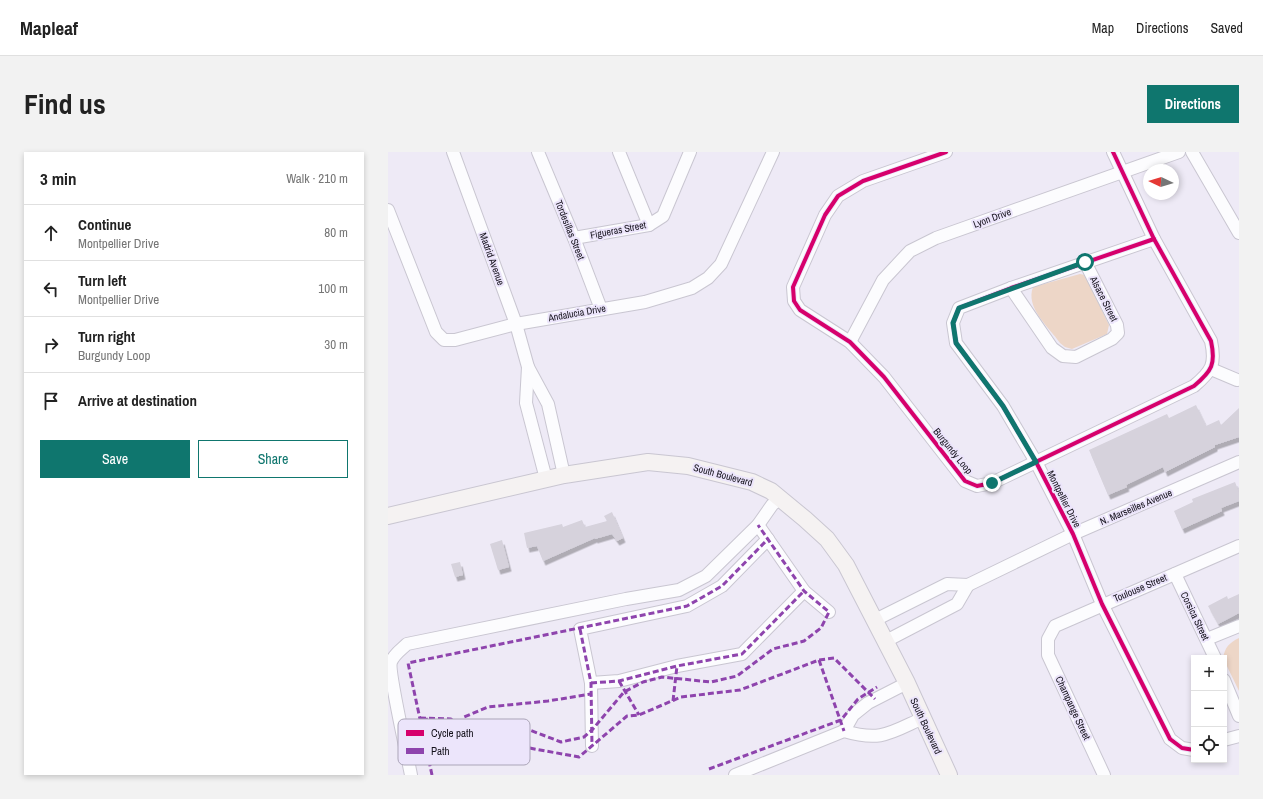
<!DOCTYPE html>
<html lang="en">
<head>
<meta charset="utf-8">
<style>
  :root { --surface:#fff; --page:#f2f2f2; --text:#222; --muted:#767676; --line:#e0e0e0; --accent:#0f766e }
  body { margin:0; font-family:"Archivo Narrow",sans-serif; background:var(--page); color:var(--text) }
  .controls { position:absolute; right:12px; bottom:12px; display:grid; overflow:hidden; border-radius:0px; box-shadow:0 2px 6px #0003 }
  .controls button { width:36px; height:36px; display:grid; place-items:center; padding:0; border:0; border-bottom:1px solid var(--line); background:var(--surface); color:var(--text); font:20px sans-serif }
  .compass { position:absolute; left:755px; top:12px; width:36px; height:36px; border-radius:50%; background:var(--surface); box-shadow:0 2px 6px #0003; rotate:274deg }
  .stop { position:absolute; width:12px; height:12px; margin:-9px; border:3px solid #0f766e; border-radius:50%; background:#fff }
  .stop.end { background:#0f766e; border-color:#fff; box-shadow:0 1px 4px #0008 }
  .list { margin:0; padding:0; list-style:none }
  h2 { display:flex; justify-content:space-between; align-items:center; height:52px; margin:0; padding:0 16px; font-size:17px }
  h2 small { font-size:13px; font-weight:400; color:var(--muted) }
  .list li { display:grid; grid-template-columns:26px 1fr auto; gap:12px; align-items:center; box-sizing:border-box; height:56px; padding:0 16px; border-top:1px solid var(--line) }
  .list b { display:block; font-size:15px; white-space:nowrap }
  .list p { margin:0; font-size:13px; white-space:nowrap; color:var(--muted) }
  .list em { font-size:13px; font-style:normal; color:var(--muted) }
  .actions { display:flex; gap:8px; padding:12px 16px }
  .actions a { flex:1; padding:9px 0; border:1px solid var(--accent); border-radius:0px; text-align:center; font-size:14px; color:var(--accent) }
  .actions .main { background:var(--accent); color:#fff }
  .icon { flex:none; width:22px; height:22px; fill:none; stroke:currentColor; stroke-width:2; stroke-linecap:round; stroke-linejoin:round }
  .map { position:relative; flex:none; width:851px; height:623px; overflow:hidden; border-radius:0px }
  header { display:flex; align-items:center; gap:24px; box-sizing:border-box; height:56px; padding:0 20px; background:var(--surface); border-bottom:1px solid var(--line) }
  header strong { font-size:19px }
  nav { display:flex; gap:22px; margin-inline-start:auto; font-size:14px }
  .intro { display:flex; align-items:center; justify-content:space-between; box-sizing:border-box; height:96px; padding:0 24px }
  h1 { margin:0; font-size:28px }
  .button { padding:10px 18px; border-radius:0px; background:var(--accent); color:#fff; font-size:14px; font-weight:700 }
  main { display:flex; gap:24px; padding:0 24px }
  aside { flex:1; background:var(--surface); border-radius:0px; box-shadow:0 2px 6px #0003 }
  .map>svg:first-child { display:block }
  .green { fill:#edd6c7 }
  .building { fill:#d6d2dc; filter:url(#shadow) }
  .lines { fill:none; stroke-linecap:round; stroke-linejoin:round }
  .street-casing { stroke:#c9c6d1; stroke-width:14 }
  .secondary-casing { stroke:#c9c6d1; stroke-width:18 }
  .street { stroke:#fcfcfe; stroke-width:12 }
  .secondary { stroke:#f5f2f2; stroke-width:16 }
  .quiet { stroke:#8e44ad; stroke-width:3; stroke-dasharray:6 3; stroke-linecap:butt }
  .cycleway-casing { stroke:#ece5fb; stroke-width:6 }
  .cycleway { stroke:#d6006c; stroke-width:4 }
  .route { stroke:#0f766e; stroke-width:5 }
  .labels { text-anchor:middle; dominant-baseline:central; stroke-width:4; stroke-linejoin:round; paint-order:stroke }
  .street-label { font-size:10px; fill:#14111b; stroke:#ece5fb }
  .key { fill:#ece5fb; stroke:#aba5b8; stroke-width:1 }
  .key-label { font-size:11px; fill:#14111b }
</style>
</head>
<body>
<header>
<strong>Mapleaf</strong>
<nav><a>Map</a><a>Directions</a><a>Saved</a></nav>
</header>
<div class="intro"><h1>Find us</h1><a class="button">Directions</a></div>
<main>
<aside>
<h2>3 min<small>Walk · 210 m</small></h2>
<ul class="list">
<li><svg class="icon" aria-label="ahead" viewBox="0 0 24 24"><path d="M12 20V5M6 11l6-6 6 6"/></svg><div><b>Continue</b><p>Montpellier Drive</p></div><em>80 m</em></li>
<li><svg class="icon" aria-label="left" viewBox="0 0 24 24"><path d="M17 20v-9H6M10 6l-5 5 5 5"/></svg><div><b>Turn left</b><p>Montpellier Drive</p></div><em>100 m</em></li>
<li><svg class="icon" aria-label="right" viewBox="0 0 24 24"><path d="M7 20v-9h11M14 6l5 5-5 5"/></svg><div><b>Turn right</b><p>Burgundy Loop</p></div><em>30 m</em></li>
<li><svg class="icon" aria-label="arrive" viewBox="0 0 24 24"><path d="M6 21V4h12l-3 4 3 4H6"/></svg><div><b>Arrive at destination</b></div></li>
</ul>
<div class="actions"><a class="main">Save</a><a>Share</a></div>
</aside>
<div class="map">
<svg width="851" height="623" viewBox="0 0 851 623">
  <defs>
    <filter id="shadow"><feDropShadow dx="2.5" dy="4.5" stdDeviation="0" flood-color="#0004"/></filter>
  </defs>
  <rect width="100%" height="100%" fill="#eeeaf6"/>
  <g class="green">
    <path d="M692 122 697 123 721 173 719 182 684 197 677 195 672 191C661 175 637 156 645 135Z"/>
    <path d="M851 486V539L835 506C837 495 841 491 851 486Z"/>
  </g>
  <g class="building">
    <path d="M808 253 818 274 831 268 833 273 851 256V285L827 293V295L777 320 775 315 738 333 739 335 720 343 701 298 779 262 781 266Z"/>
    <path d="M847 330 851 340V349L833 356 834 359 794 377 786 359 805 350 804 347Z"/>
    <path d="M224 360 235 386 229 389 224 382 207 387V386L155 409 149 394 139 396 136 381 174 372 175 375 194 368 197 375 219 369 216 364Z"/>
    <path d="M114 388 121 415 110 418 102 392Z"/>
    <path d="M72 410 75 423 67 425 63 412Z"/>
    <path d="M851 442V461L830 472 820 454 839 444 840 447Z"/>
  </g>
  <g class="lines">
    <defs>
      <g id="street">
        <path d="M65 0 128 172 140 215 160 252 176 323"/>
        <path d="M150 0 186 86 213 157"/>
        <path d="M231 0 261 73"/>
        <path d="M558 0 475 29 450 44 437 63 405 135 406 149 412 158 462 190 496 225 577 329 589 334 604 331 806 234C824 219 828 212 823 189L766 87 725 0"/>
        <path d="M804 0 851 81"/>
        <path d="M0 58 48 180 56 188H67L128 172 257 150 304 136 320 126 333 112 385 0"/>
        <path d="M186 86 261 73 275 64 302 0"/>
        <path d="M766 87 623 136 571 156 565 171 568 191 615 254 648 310 685 382 714 452 782 587 794 596 806 598"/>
        <path d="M623 136 664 196 675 204 688 205 724 187 730 181 729 173 697 110"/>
        <path d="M462 190 495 128 522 99 548 86 791 0"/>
        <path d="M140 215 138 251 158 327"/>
        <path d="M823 217 849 228"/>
        <path d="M370 373 416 439 441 460"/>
        <path d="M787 422 827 506"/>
        <path d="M487 468 559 432 580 433 685 382 851 310"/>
        <path d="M819 487 851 474"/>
        <path d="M498 489 569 452 580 433"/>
        <path d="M836 528 851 564"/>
        <path d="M203 531 231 529 289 514 354 502 416 439"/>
        <path d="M456 579 465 563 480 551 519 531"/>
        <path d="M836 588 851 584"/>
        <path d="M204 594 203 531 192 477 299 454 334 434 380 387"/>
        <path d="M23 623C20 607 0 519 3 510 6 502 14 497 19 492L238 447 291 438 318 424 370 373 384 353 392 346"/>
        <path d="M347 623 456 579C493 590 502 581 535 566"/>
        <path d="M716 623 660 503V487L667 474 851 394"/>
      </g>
      <path id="secondary" d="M0 364 176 323 260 310 300 314 364 330 383 339 417 367 439 387 458 413 519 531 561 623"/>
    </defs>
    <use href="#street" class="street-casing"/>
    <use href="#secondary" class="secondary-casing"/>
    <use href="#street" class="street"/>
    <use href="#secondary" class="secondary"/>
    <g class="quiet">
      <path d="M192 477 203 531 204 594"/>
      <path d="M431 508 456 579"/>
      <path d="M231 529 251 563"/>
      <path d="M203 531 231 529 289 514 354 502 416 439"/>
      <path d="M285 549 289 514"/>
      <path d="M32 566 63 567 72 577 108 590 191 605 239 564 251 563 293 545 352 538 431 508 446 506 487 547"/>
      <path d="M38 566 58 611 76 565 100 555 160 549 203 542"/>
      <path d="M94 585 108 575 126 572 173 590 196 585 204 578 236 540 255 530 274 525 323 530 349 524 385 497 416 489 433 476 441 460 416 439 370 373"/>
      <path d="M321 617 453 568 470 547 489 535"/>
      <path d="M44 623 20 511 299 454 334 434 380 387"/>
    </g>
    <defs>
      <g id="cycleway">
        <path d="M558 0 475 29 450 44 437 63 405 135 406 149 412 158 462 190 496 225 577 329 589 334 604 331 806 234C824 219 828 212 823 189L766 87 725 0"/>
        <path d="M766 87 623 136 571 156 565 171 568 191 615 254 648 310 685 382 714 452 782 587 794 596 806 598"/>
      </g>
    </defs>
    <use href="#cycleway" class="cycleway-casing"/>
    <use href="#cycleway" class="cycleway"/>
  </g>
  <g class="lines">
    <path class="route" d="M604 331 648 310 615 254 568 191 565 171 571 156 697 110"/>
  </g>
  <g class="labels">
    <g class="street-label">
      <text transform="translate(604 66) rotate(-20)">Lyon Drive</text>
      <text transform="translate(182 78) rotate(68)">Tordesillas Street</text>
      <text transform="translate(230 78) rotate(-11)">Figueras Street</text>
      <text transform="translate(104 107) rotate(70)">Madrid Avenue</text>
      <text transform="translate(716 147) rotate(63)">Alsace Street</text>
      <text transform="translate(189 161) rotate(-10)">Andalucia Drive</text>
      <text transform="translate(565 299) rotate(51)">Burgundy Loop</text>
      <text transform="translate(335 323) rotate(15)">South Boulevard</text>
      <text transform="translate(676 347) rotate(63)">Montpellier Drive</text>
      <text transform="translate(748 355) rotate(-23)">N. Marseilles Avenue</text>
      <text transform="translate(752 436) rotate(-23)">Toulouse Street</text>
      <text transform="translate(807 464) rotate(64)">Corsica Street</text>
      <text transform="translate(685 556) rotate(65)">Champange Street</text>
      <text transform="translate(538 574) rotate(65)">South Boulevard</text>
    </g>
  </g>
  <rect x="10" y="567" width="132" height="46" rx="6" class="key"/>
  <rect x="18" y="578" width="18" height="6" fill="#d6006c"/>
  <rect x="18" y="596" width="18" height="6" fill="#8e44ad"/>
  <g class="key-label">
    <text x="43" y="585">Cycle path</text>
    <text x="43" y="603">Path</text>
  </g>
</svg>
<div class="controls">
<button>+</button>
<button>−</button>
<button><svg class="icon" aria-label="locate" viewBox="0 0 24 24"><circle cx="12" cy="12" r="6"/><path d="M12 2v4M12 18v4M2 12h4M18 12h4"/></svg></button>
</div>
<svg class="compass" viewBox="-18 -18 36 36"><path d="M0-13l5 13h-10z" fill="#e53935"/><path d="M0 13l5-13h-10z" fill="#767676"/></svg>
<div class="stop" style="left:697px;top:110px"></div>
<div class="stop end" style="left:604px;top:331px"></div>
</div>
</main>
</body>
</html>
